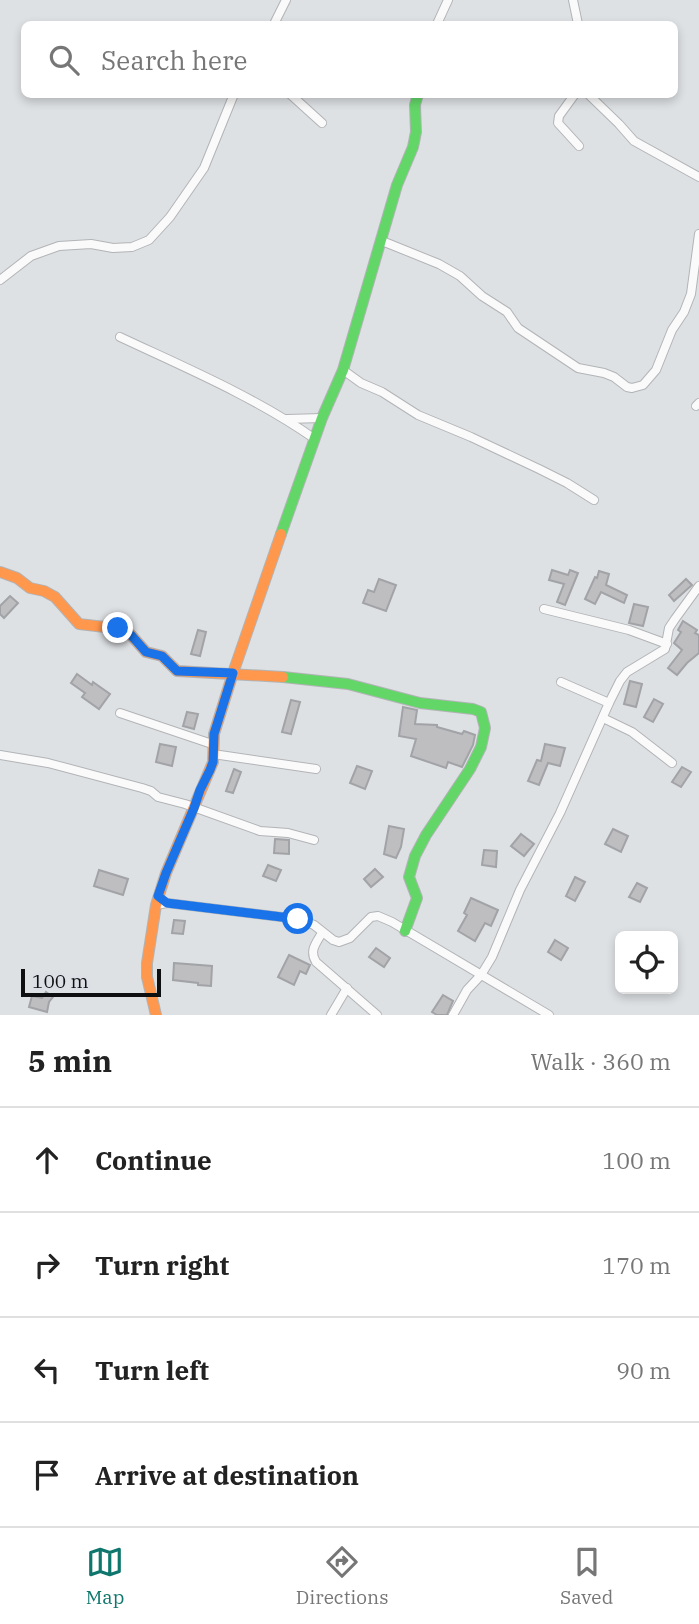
<!DOCTYPE html>
<html lang="en">
<head>
<meta charset="utf-8">
<style>
  :root { --surface:#fff; --page:#f2f2f2; --text:#222; --muted:#767676; --line:#e0e0e0; --accent:#0f766e }
  body { margin:0; font-family:"IBM Plex Serif",serif; background:var(--page); color:var(--text) }
  .controls { position:absolute; right:21px; bottom:21px; display:grid; overflow:hidden; border-radius:10px; box-shadow:0 4px 10px #0003 }
  .controls button { width:63px; height:63px; display:grid; place-items:center; padding:0; border:0; border-bottom:2px solid var(--line); background:var(--surface); color:var(--text); font:35px sans-serif }
  .scale { position:absolute; left:21px; bottom:18px; width:140px; box-sizing:border-box; padding-left:7px; border:4px solid #0e0f11; border-top:0; font-size:19px; line-height:24px; white-space:nowrap; color:#0e0f11; -webkit-text-stroke:5px #dce0e6; paint-order:stroke }
  .stop { position:absolute; width:21px; height:21px; margin:-16px; border:5px solid #1a73e8; border-radius:50%; background:#fff }
  .stop.end { background:#1a73e8; border-color:#fff; box-shadow:0 2px 7px #0008 }
  .list { margin:0; padding:0; list-style:none }
  h2 { display:flex; justify-content:space-between; align-items:center; height:91px; margin:0; padding:0 28px; font-size:30px }
  h2 small { font-size:23px; font-weight:400; color:var(--muted) }
  .list li { display:grid; grid-template-columns:46px 1fr auto; gap:21px; align-items:center; box-sizing:border-box; height:105px; padding:0 28px; border-top:2px solid var(--line) }
  .list b { display:block; font-size:26px; white-space:nowrap }
  .list em { font-size:23px; font-style:normal; color:var(--muted) }
  .icon { flex:none; width:38px; height:38px; fill:none; stroke:currentColor; stroke-width:2; stroke-linecap:round; stroke-linejoin:round }
  .map { position:relative; flex:none; width:699px; height:1015px; overflow:hidden }
  .search { position:absolute; background:var(--surface); box-shadow:0 4px 10px #0003; left:21px; right:21px; top:21px; height:77px; display:flex; align-items:center; gap:18px; box-sizing:border-box; padding:0 24px; border-radius:10px; color:var(--muted); font-size:26px }
  .sheet { height:511px; background:var(--surface) }
  nav { display:flex; justify-content:space-around; align-items:center; box-sizing:border-box; height:98px; border-top:2px solid var(--line); background:var(--surface); font-size:19px; color:var(--muted) }
  nav a { display:grid; justify-items:center; gap:4px }
  nav .on { color:var(--accent) }
  .map>svg:first-child { display:block }
  .building { fill:#bebec1; stroke:#a2a3a6; stroke-width:2 }
  .lines { fill:none; stroke-linecap:round; stroke-linejoin:round }
  .street-casing { stroke:#b2b4b6; stroke-width:10 }
  .fast-casing { stroke:#b2b4b6; stroke-width:12 }
  .slow-casing { stroke:#b2b4b6; stroke-width:12 }
  .street { stroke:#fafafb; stroke-width:8 }
  .fast { stroke:#63d668; stroke-width:10 }
  .slow { stroke:#ff974d; stroke-width:10 }
  .route { stroke:#1a73e8; stroke-width:9 }
</style>
</head>
<body>
<div class="map">
<svg width="699" height="1015" viewBox="0 0 699 1015">
  <rect width="100%" height="100%" fill="#dee1e4"/>
  <g class="building">
    <path d="M552 570 568 575 570 570 578 573 565 605 557 602 564 584 549 580Z"/>
    <path d="M599 571 609 574 606 585 627 595 624 603 601 592 595 604 585 599 595 577 597 578Z"/>
    <path d="M379 579 396 585 386 611 363 603 368 590 374 592Z"/>
    <path d="M686 579 692 585 674 601 669 595Z"/>
    <path d="M10 596 18 603 4 618 0 614V606Z"/>
    <path d="M634 604 648 607 643 626 629 623Z"/>
    <path d="M683 621 697 630 695 633 699 635V653L687 663 677 675 668 668 682 650 674 643 681 632 678 630Z"/>
    <path d="M198 630 206 632 200 656 191 654Z"/>
    <path d="M77 674 92 685 93 682 110 694 99 709 82 697 85 693 71 683Z"/>
    <path d="M630 681 642 684 636 707 624 704Z"/>
    <path d="M654 699 663 704 653 722 644 717Z"/>
    <path d="M291 700 300 702 291 734 282 732Z"/>
    <path d="M403 707 417 710 415 724 437 725V727L462 734 464 731 475 735 473 745 462 767 448 762 446 768 411 756 416 739 399 736Z"/>
    <path d="M187 712 198 714 194 729 183 726Z"/>
    <path d="M160 744 176 747 172 766 156 762Z"/>
    <path d="M545 744 565 748 560 766 548 763 539 785 528 781 537 760 541 761Z"/>
    <path d="M357 766 372 771 365 789 350 783Z"/>
    <path d="M682 767 691 772 681 787 672 782Z"/>
    <path d="M234 769 241 772 233 793 226 791Z"/>
    <path d="M389 826 404 829 401 847 396 858 384 854Z"/>
    <path d="M613 829 628 836 621 852 605 844Z"/>
    <path d="M521 834 534 844 524 856 511 846Z"/>
    <path d="M275 839 289 840V854L274 853Z"/>
    <path d="M484 850 497 851 496 867 482 865Z"/>
    <path d="M268 865 281 870 276 881 263 876Z"/>
    <path d="M375 869 383 877 371 887 364 879Z"/>
    <path d="M99 870 128 879 123 895 94 886Z"/>
    <path d="M575 877 585 882 575 901 566 896Z"/>
    <path d="M637 883 647 888 640 902 629 897Z"/>
    <path d="M471 898 498 910 491 926 485 923 475 941 458 931 467 915 464 913Z"/>
    <path d="M174 920 185 921 183 934 172 933Z"/>
    <path d="M555 940 568 948 561 960 548 952Z"/>
    <path d="M376 948 390 958 384 967 369 957Z"/>
    <path d="M289 955 310 965 306 974 300 971 294 985 278 977Z"/>
    <path d="M174 963 212 966 211 986 198 985V983L173 980Z"/>
    <path d="M46 992 53 997 49 1002 47 1012 29 1007 32 996 42 998Z"/>
    <path d="M443 995 453 1001 447 1015H437L432 1012Z"/>
  </g>
  <g class="lines">
    <defs>
      <g id="street">
        <path d="M573 0 578 24"/>
        <path d="M274 24 286 0"/>
        <path d="M437 24 448 0"/>
        <path d="M290 94 322 123"/>
        <path d="M575 94 559 116 558 123 579 146"/>
        <path d="M588 94 619 124 634 141 699 177"/>
        <path d="M382 241 439 264 460 276 482 296 507 312 518 328 578 368 604 373 614 377 627 387 632 388 643 385 656 370 672 330 684 312 691 294 699 234"/>
        <path d="M0 280 31 256 59 246 91 244 113 248 132 247 149 240 170 217 204 168 234 94"/>
        <path d="M120 337C186 368 255 397 315 439"/>
        <path d="M343 370 361 383 382 392 418 415 471 437 539 469 567 483 594 500"/>
        <path d="M696 406 699 403"/>
        <path d="M287 419 322 418"/>
        <path d="M544 609 629 630 667 644"/>
        <path d="M561 682 609 703"/>
        <path d="M120 713 212 744"/>
        <path d="M603 718 632 732 672 763"/>
        <path d="M213 754 316 769"/>
        <path d="M0 755 48 763 142 788 151 791 158 797 185 804 260 831 288 833 314 840"/>
        <path d="M156 905 167 903 298 919 314 925 333 940 339 942 350 938 371 917 378 916 392 922 549 1015"/>
        <path d="M322 933C316 943 309 951 316 962L377 1015"/>
        <path d="M331 1015 347 988"/>
        <path d="M453 1015 467 990 481 975 492 957 520 890 560 813 609 703 620 681 627 672 665 649 669 628 675 619 699 586"/>
      </g>
      <g id="fast">
        <path d="M281 534 322 418 343 370 397 185 413 147 416 132 415 105 418 94"/>
        <path d="M283 677 348 684 420 703 473 709 481 712 485 728 481 747 470 769 426 835 415 856 409 877 417 898 405 931"/>
      </g>
      <g id="slow">
        <path d="M0 572 17 578 30 588 44 591 55 597 79 624 122 629 131 635 146 652 162 656 177 671 283 677"/>
        <path d="M156 1015 147 977V963L156 905 166 873 213 762 214 734 233 673 281 534"/>
      </g>
    </defs>
    <use href="#street" class="street-casing"/>
    <use href="#fast" class="fast-casing"/>
    <use href="#slow" class="slow-casing"/>
    <use href="#street" class="street"/>
    <use href="#fast" class="fast"/>
    <use href="#slow" class="slow"/>
  </g>
  <g class="lines">
    <path class="route" d="M118 628 131 635 146 652 162 656 177 671 233 673 214 734 213 762 210 770 200 790 194 808 166 873 158 896 167 903 298 919"/>
  </g>
</svg>
<div class="controls">
<button><svg class="icon" aria-label="locate" viewBox="0 0 24 24"><circle cx="12" cy="12" r="6"/><path d="M12 2v4M12 18v4M2 12h4M18 12h4"/></svg></button>
</div>
<div class="scale">100 m</div>
<div class="stop" style="left:298px;top:919px"></div>
<div class="stop end" style="left:118px;top:628px"></div>
<div class="search"><svg class="icon" aria-label="search" viewBox="0 0 24 24"><circle cx="10" cy="10" r="6"/><path d="M15 15l6 6"/></svg>Search here</div>
</div>
<section class="sheet">
<h2>5 min<small>Walk · 360 m</small></h2>
<ul class="list">
<li><svg class="icon" aria-label="ahead" viewBox="0 0 24 24"><path d="M12 20V5M6 11l6-6 6 6"/></svg><div><b>Continue</b></div><em>100 m</em></li>
<li><svg class="icon" aria-label="right" viewBox="0 0 24 24"><path d="M7 20v-9h11M14 6l5 5-5 5"/></svg><div><b>Turn right</b></div><em>170 m</em></li>
<li><svg class="icon" aria-label="left" viewBox="0 0 24 24"><path d="M17 20v-9H6M10 6l-5 5 5 5"/></svg><div><b>Turn left</b></div><em>90 m</em></li>
<li><svg class="icon" aria-label="arrive" viewBox="0 0 24 24"><path d="M6 21V4h12l-3 4 3 4H6"/></svg><div><b>Arrive at destination</b></div></li>
</ul>
</section>
<nav>
<a class="on"><svg class="icon" aria-label="map" viewBox="0 0 24 24"><path d="M3 6l6-2 6 2 6-2v14l-6 2-6-2-6 2zM9 4v14M15 6v14"/></svg>Map</a>
<a><svg class="icon" aria-label="directions" viewBox="0 0 24 24"><path d="M12 3l9 9-9 9-9-9zM9 14v-3h6M13 9l2 2-2 2"/></svg>Directions</a>
<a><svg class="icon" aria-label="saved" viewBox="0 0 24 24"><path d="M7 4h10v16l-5-4-5 4z"/></svg>Saved</a>
</nav>
</body>
</html>
